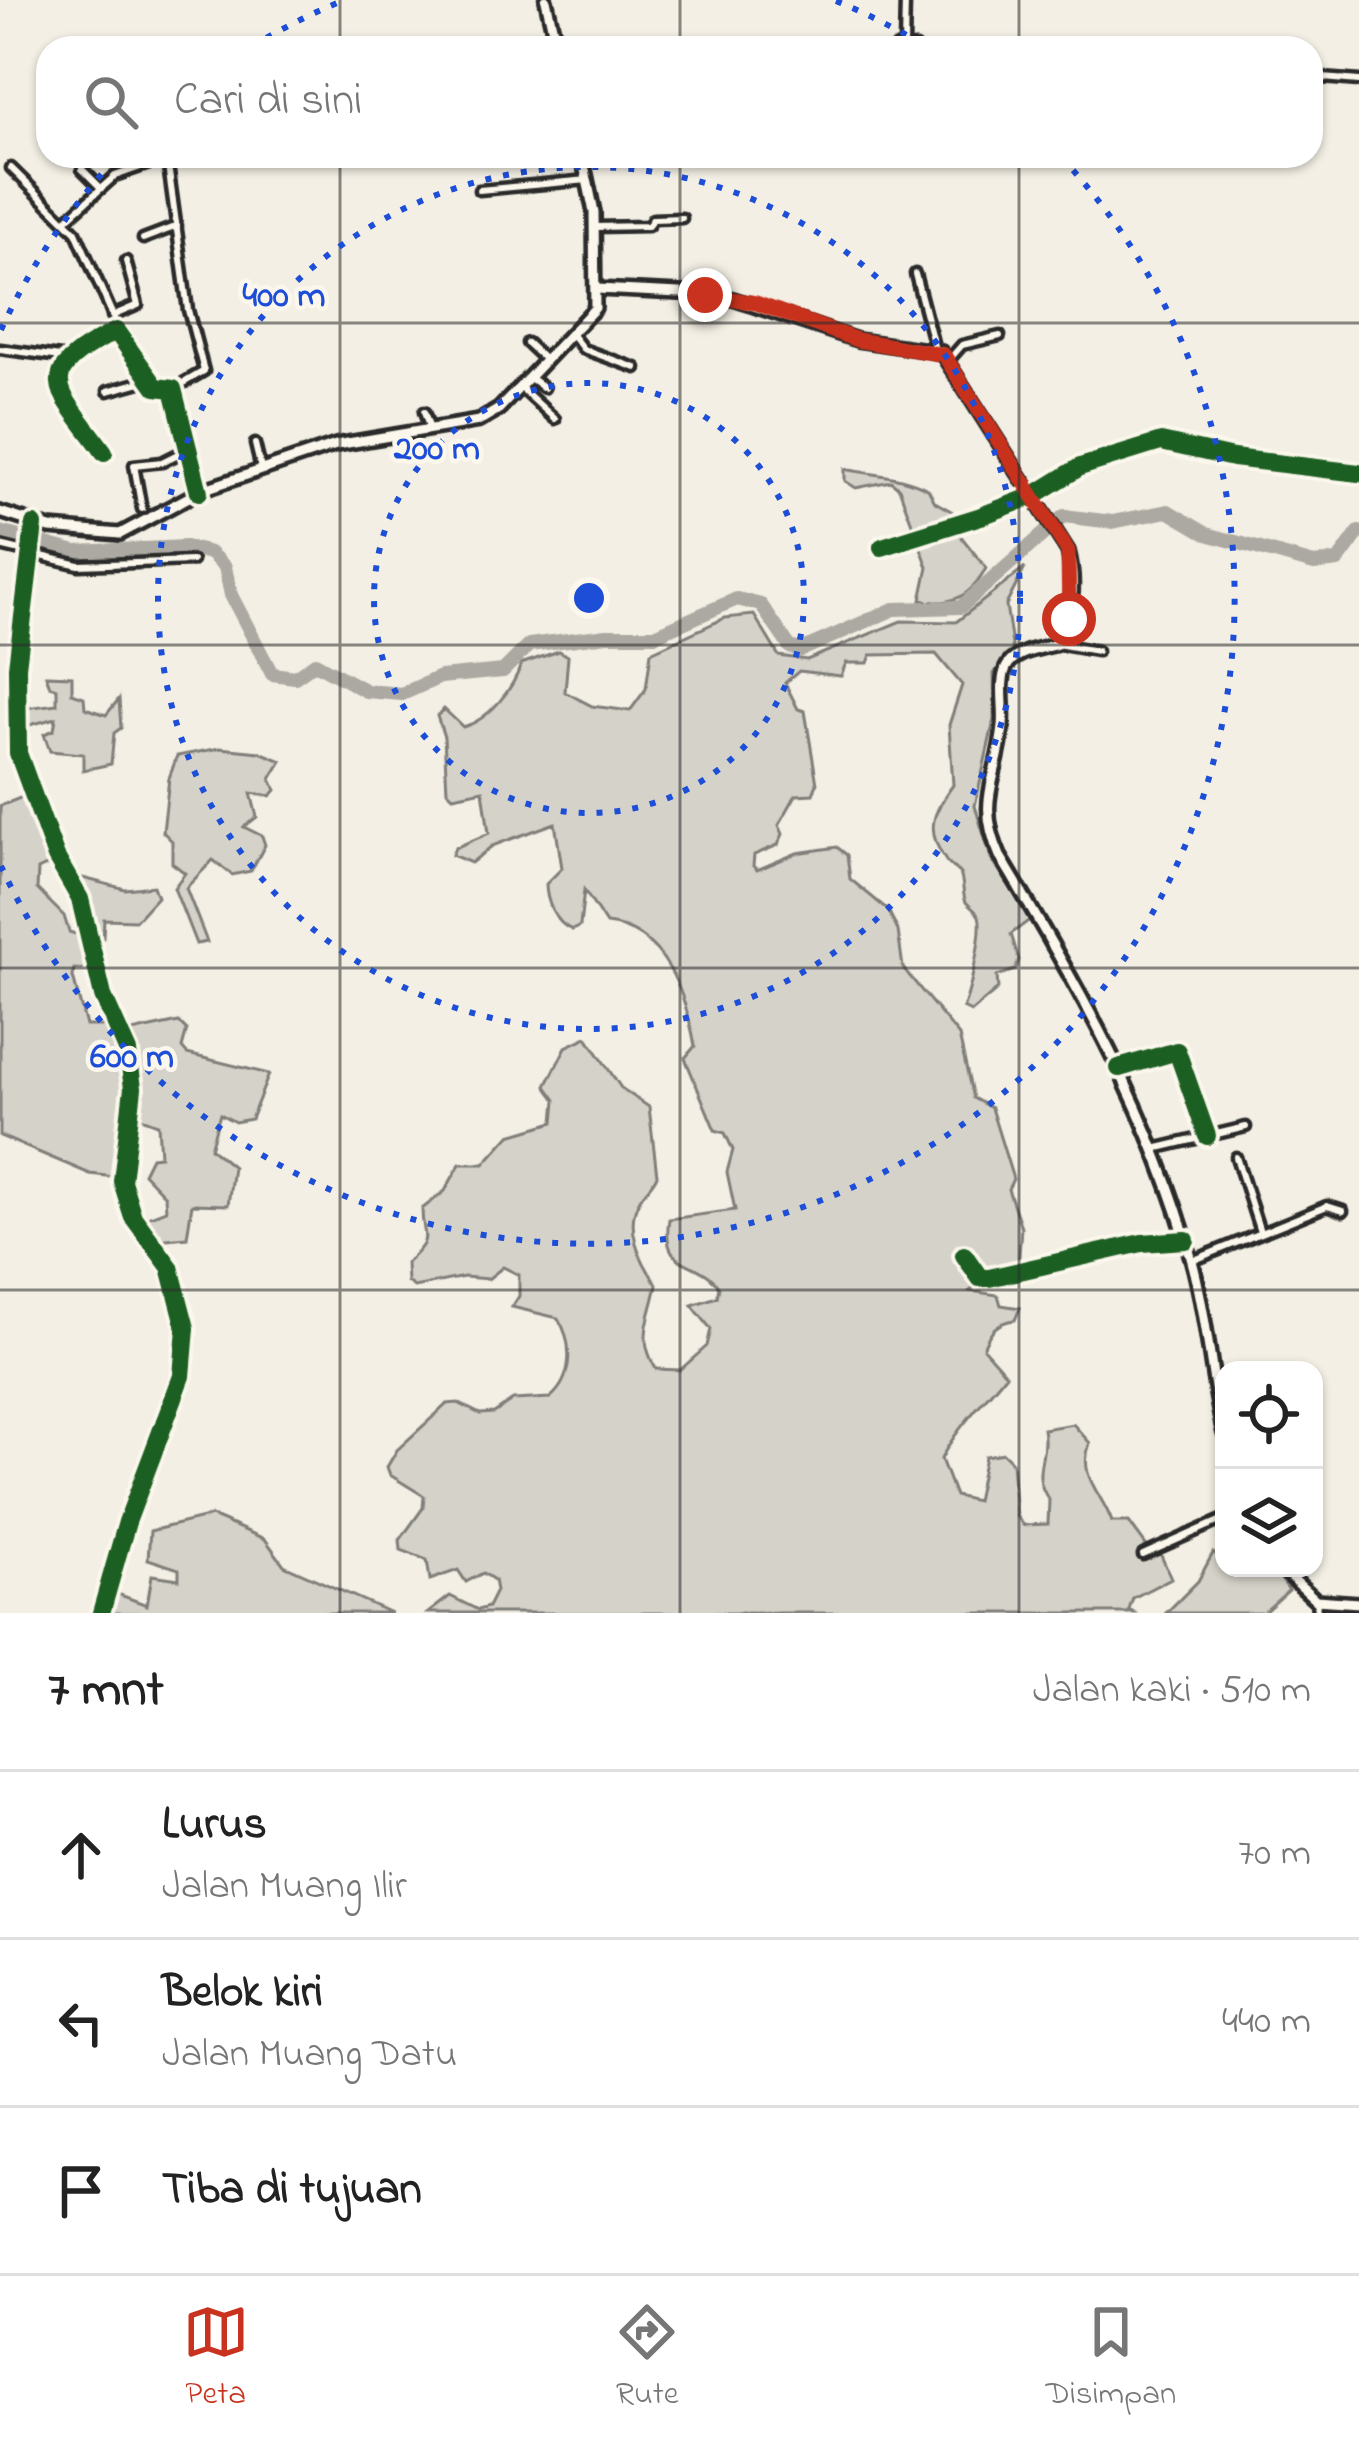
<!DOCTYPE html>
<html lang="id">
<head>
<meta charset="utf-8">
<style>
  :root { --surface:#fff; --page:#f2f2f2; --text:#222; --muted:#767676; --line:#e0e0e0; --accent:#c8321e }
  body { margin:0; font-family:"Indie Flower",sans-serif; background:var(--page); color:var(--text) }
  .controls { position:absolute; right:36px; bottom:36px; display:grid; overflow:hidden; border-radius:24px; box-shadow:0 3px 9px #0004 }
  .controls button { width:108px; height:108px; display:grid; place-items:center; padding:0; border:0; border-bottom:3px solid var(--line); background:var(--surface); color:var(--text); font:60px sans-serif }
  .stop { position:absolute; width:36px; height:36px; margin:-27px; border:9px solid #c8321e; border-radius:50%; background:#fff }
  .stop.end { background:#c8321e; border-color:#fff; box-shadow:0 3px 12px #0008 }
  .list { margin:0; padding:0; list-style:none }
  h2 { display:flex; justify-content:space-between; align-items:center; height:156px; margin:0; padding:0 48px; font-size:51px }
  h2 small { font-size:39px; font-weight:400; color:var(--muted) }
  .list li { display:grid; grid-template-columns:78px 1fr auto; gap:36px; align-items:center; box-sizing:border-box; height:168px; padding:0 48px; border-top:3px solid var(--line) }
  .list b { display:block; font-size:45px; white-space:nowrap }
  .list p { margin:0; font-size:39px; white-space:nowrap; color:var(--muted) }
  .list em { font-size:39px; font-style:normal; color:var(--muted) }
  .icon { flex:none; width:66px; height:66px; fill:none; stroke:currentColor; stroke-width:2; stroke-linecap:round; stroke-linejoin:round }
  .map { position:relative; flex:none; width:1359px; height:1613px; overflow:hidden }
  .search { position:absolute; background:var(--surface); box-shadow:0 3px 9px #0004; left:36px; right:36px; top:36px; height:132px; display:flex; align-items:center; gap:30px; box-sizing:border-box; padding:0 42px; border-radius:36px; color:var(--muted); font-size:45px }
  .sheet { height:660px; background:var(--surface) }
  nav { display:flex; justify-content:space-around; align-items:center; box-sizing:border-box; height:168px; border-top:3px solid var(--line); background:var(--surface); font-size:33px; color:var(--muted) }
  nav a { display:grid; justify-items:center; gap:6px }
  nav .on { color:var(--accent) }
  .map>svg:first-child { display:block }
  .green { fill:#d5d2c9; stroke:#807e7a; stroke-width:3 }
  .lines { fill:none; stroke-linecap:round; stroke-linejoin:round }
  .river { stroke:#aca9a2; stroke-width:14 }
  .street-casing { stroke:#2b2b2b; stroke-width:15 }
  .secondary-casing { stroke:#2b2b2b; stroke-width:18 }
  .street { stroke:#fbf7ec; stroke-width:6 }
  .secondary { stroke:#fbf7ec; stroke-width:9 }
  .cycleway-casing { stroke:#fbf7ec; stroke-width:26 }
  .cycleway { stroke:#1b5e20; stroke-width:18 }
  .route { stroke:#c8321e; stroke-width:15 }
  .grid { fill:none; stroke:#2b2b2b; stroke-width:3; stroke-opacity:0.55 }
  .ring { fill:none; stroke:#1d4ed8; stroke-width:6; stroke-dasharray:6 12 }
  .centre { fill:#1d4ed8; stroke:#fbf7ec; stroke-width:6 }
  .ring-label { font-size:36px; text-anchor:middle; font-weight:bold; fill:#1d4ed8; stroke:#fbf7ec; stroke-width:9; stroke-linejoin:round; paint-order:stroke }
</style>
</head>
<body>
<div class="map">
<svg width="1359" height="1613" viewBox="0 0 1359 1613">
  <rect width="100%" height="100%" fill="#f3efe4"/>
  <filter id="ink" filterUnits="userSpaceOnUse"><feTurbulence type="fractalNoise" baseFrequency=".00833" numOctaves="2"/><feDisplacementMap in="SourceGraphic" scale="24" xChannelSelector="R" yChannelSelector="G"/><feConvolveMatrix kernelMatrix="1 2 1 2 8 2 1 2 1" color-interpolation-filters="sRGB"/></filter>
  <g filter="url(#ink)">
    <g class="green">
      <path d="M845 469C874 475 900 475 928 489L935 502 953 512 952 525 986 568C973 595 951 607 921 600L928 567 899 488 891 481 856 488 845 481Z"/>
      <path d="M1025 568 1006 605 1013 652 994 673 995 716 975 806 991 858 1031 919 1011 934 1019 960 1015 970 997 976 998 989 971 1012 963 1008C970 992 984 929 979 916 976 910 970 907 966 902 962 894 964 882 960 874 956 869 949 866 946 861 924 830 933 812 953 785L949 725 962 685 936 654 871 655 868 663H846L841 676 799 671 785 683 798 709 805 711 817 784 813 794 796 795 779 825 783 834 778 845 754 855 753 866 757 870 797 853 837 847 847 855 850 879 888 910 898 931 903 968 959 1036 973 1098 991 1108 1013 1179 1008 1189 1021 1227 1018 1271 986 1278 970 1291 998 1295 1001 1305 1020 1308 1015 1320C996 1322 990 1331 983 1348L1006 1374C984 1402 956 1428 941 1459L955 1496 976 1501 985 1456 1003 1453 1012 1462 1016 1516 1023 1525 1048 1524 1049 1500C1029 1472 1049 1458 1043 1429L1073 1424 1090 1443C1077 1476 1102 1493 1112 1522H1129L1148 1548 1159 1551 1171 1578 1133 1598 1129 1610 1134 1613H428L450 1596 478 1610 488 1607 496 1591 494 1580 483 1573 466 1582 458 1570 430 1580 427 1560 401 1550 400 1540 423 1508 424 1496 390 1475 387 1467 397 1450 447 1404 458 1403 480 1414 494 1413 513 1400 550 1398C574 1378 573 1342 558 1318L512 1307 519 1296V1275L503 1267 488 1279 464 1277 414 1287 407 1282 406 1263C435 1236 422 1241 422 1209L445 1191 460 1164H484L510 1135 554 1122 556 1100 546 1086 566 1047 587 1037 621 1088 649 1107 657 1175C653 1185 645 1190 640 1199 623 1226 641 1262 657 1284 651 1319 636 1335 656 1369L680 1370 707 1346 711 1329 692 1305 717 1297 719 1287C698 1256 660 1273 669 1219L735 1210 727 1172 733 1150 725 1133 715 1130 685 1058 695 1046C686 998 666 929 606 924L584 890 580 926 572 930C555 923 546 901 546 884L562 868 555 823 492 846 471 863 452 855 455 848 489 833 483 790 453 796 447 790 444 737 437 716 444 709 463 727C489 720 514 688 521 664L559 651 568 656 565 692 592 706 630 711 646 689 651 652 725 618 754 615 779 656 807 660 901 621 956 622Z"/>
      <path d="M46 675 72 676V693L84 697 85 708 106 715 119 699 121 728 114 733 111 764 83 770V754L50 751 44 734 54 730 56 718 18 728V709L57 704V688L50 686Z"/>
      <path d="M220 748 260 752 282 761 271 779 276 790 271 796 251 793 257 817 244 827 262 836 265 845 251 871 232 875 213 860 186 888 207 942 196 944 174 888 185 873 172 863V841L163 832 169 778 177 756Z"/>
      <path d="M25 796 55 862 38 870 37 889 64 916 69 932 86 937 92 970 74 969 73 977 86 1026H110L131 1074 115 1177 90 1174 0 1136V806Z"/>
      <path d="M75 876 125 889 153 886 157 897 136 920 104 919 103 938 95 947Z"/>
      <path d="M179 1022 187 1030 182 1048 187 1054 269 1074 251 1119 235 1122 220 1114 210 1148 233 1167 228 1205 192 1204 187 1237 156 1240 140 1220 166 1210 165 1196 143 1173 151 1157 160 1156 158 1124 133 1115 136 1070 122 1034Z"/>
      <path d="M211 1516 265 1539 284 1565 391 1613H109L115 1593 147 1605 152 1575 179 1579V1569L148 1559 150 1531Z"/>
      <path d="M1213 1553 1224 1558V1568H1273L1289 1590 1263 1613H1166L1198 1581Z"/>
    </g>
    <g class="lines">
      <path class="river" d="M0 532 76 552 186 547 210 553 225 567 231 595 272 674 295 677 315 663 366 691 402 694 440 677 503 671 529 645 607 635H655L737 599 761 605 790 647 801 650 894 609 961 607 1064 516 1112 522 1168 511 1207 534 1314 564 1338 561 1359 532"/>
      <defs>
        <g id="street">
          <path d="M904 47 905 0"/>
          <path d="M896 48H916"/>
          <path d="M1311 77 1359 81"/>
          <path d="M167 158 188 310 204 371 173 389"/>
          <path d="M11 168 76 232 120 332"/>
          <path d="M82 169 101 188"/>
          <path d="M479 190 588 180"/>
          <path d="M67 219 115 176 172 156"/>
          <path d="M594 227 648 226 653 219 682 218"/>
          <path d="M143 239 177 226"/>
          <path d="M915 274 935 350"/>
          <path d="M112 316 138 305 126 261"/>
          <path d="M573 336 583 349 636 368"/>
          <path d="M527 343 544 359"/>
          <path d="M0 349 68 358"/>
          <path d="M948 361 962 345 1000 336"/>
          <path d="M530 378 544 388"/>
          <path d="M520 387 555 419"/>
          <path d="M108 391 151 379"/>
          <path d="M424 412 429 427"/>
          <path d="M255 444 261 469"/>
          <path d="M104 452C60 389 27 376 116 331L156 387 173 389 199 492"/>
          <path d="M142 509 134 465 162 462 188 449"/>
          <path d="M0 546 79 565 192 561"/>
          <path d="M882 547 981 516 1033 496 1080 467 1161 442 1233 458 1359 473"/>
          <path d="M1057 644 1097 651"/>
          <path d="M1119 1068 1177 1051 1207 1136"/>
          <path d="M1154 1149 1246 1127"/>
          <path d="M1236 1157 1260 1232"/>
          <path d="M964 1255 980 1278H989L1142 1243 1186 1240"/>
          <path d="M1192 1261 1327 1206 1343 1211"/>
          <path d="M1143 1555 1224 1519"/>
          <path d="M1316 1600 1317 1613"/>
        </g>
        <g id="secondary">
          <path d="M546 0 557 48"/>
          <path d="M597 289 721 295 857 340 941 352 1068 551C1076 581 1073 617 1057 644 1041 649 1014 651 1006 668 999 684 1005 708 1003 726 998 781 975 799 1000 856 1078 985 1152 1115 1192 1261 1208 1318 1210 1376 1224 1433"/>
          <path d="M0 512 50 528 120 534 202 490 336 445 479 421 499 409 595 308 594 212 582 156"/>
          <path d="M34 525 17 667 18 753 56 857 80 899 103 996 128 1052 133 1088 122 1181 133 1217 170 1267 186 1328 182 1376 127 1522 101 1613"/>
          <path d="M1281 1568 1316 1600 1359 1603"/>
        </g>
      </defs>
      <use href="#street" class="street-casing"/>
      <use href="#secondary" class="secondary-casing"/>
      <use href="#street" class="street"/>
      <use href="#secondary" class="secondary"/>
      <defs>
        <g id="cycleway">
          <path d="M104 452C60 389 27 376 116 331L156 387 173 389 199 492"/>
          <path d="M34 525 17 667 18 753 56 857 80 899 103 996 128 1052 133 1088 122 1181 133 1217 170 1267 186 1328 182 1376 127 1522 101 1613"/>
          <path d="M882 547 981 516 1033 496 1080 467 1161 442 1233 458 1359 473"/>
          <path d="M1119 1068 1177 1051 1207 1136"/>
          <path d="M964 1255 980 1278H989L1142 1243 1186 1240"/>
        </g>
      </defs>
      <use href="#cycleway" class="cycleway-casing"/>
      <use href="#cycleway" class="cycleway"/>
    </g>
  </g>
  <g class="lines" filter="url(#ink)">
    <path class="route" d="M705 295 756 303 857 340 944 355 1068 551 1069 619"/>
  </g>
  <path class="grid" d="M340 0V48M680 0V48M1019 0V48M340 156V1613M680 156V1613M1019 156V1613M0 323H1359M0 645H1359M0 968H1359M0 1290H1359"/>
  <g class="ring">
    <circle cx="589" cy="598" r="215"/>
    <circle cx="589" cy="598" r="431"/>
    <path d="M1 330A646 646 0 0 1 117 157M251 47A646 646 0 0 1 342 1M836 1A646 646 0 0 1 927 47M1061 157A646 646 0 1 1 1 866"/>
  </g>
  <circle cx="589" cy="598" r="18" class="centre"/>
  <g class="ring-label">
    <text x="284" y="306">400 m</text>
    <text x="437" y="459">200 m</text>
    <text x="132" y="1067">600 m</text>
  </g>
</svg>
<div class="controls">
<button><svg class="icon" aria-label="locate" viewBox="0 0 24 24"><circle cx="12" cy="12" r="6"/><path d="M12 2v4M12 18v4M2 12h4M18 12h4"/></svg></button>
<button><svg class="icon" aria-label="layers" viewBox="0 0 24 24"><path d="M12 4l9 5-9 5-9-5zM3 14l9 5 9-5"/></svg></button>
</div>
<div class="stop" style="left:1069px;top:619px"></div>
<div class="stop end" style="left:705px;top:295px"></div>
<div class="search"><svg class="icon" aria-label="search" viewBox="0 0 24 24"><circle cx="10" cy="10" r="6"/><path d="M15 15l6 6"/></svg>Cari di sini</div>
</div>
<section class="sheet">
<h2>7 mnt<small>Jalan kaki · 510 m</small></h2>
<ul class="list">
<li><svg class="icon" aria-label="ahead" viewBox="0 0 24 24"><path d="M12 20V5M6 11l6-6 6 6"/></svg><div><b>Lurus</b><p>Jalan Muang Ilir</p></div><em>70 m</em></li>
<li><svg class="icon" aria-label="left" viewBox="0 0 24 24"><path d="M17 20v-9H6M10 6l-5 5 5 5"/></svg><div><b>Belok kiri</b><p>Jalan Muang Datu</p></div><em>440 m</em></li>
<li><svg class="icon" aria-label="arrive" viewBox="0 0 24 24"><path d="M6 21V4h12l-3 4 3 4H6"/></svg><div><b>Tiba di tujuan</b></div></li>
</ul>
</section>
<nav>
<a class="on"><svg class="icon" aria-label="map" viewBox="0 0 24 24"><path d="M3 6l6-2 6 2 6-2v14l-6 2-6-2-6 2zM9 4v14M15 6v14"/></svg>Peta</a>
<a><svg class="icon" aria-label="directions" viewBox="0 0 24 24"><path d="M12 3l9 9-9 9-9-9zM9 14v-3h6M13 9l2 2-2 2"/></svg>Rute</a>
<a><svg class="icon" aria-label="saved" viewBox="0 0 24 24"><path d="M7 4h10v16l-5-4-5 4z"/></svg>Disimpan</a>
</nav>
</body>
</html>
